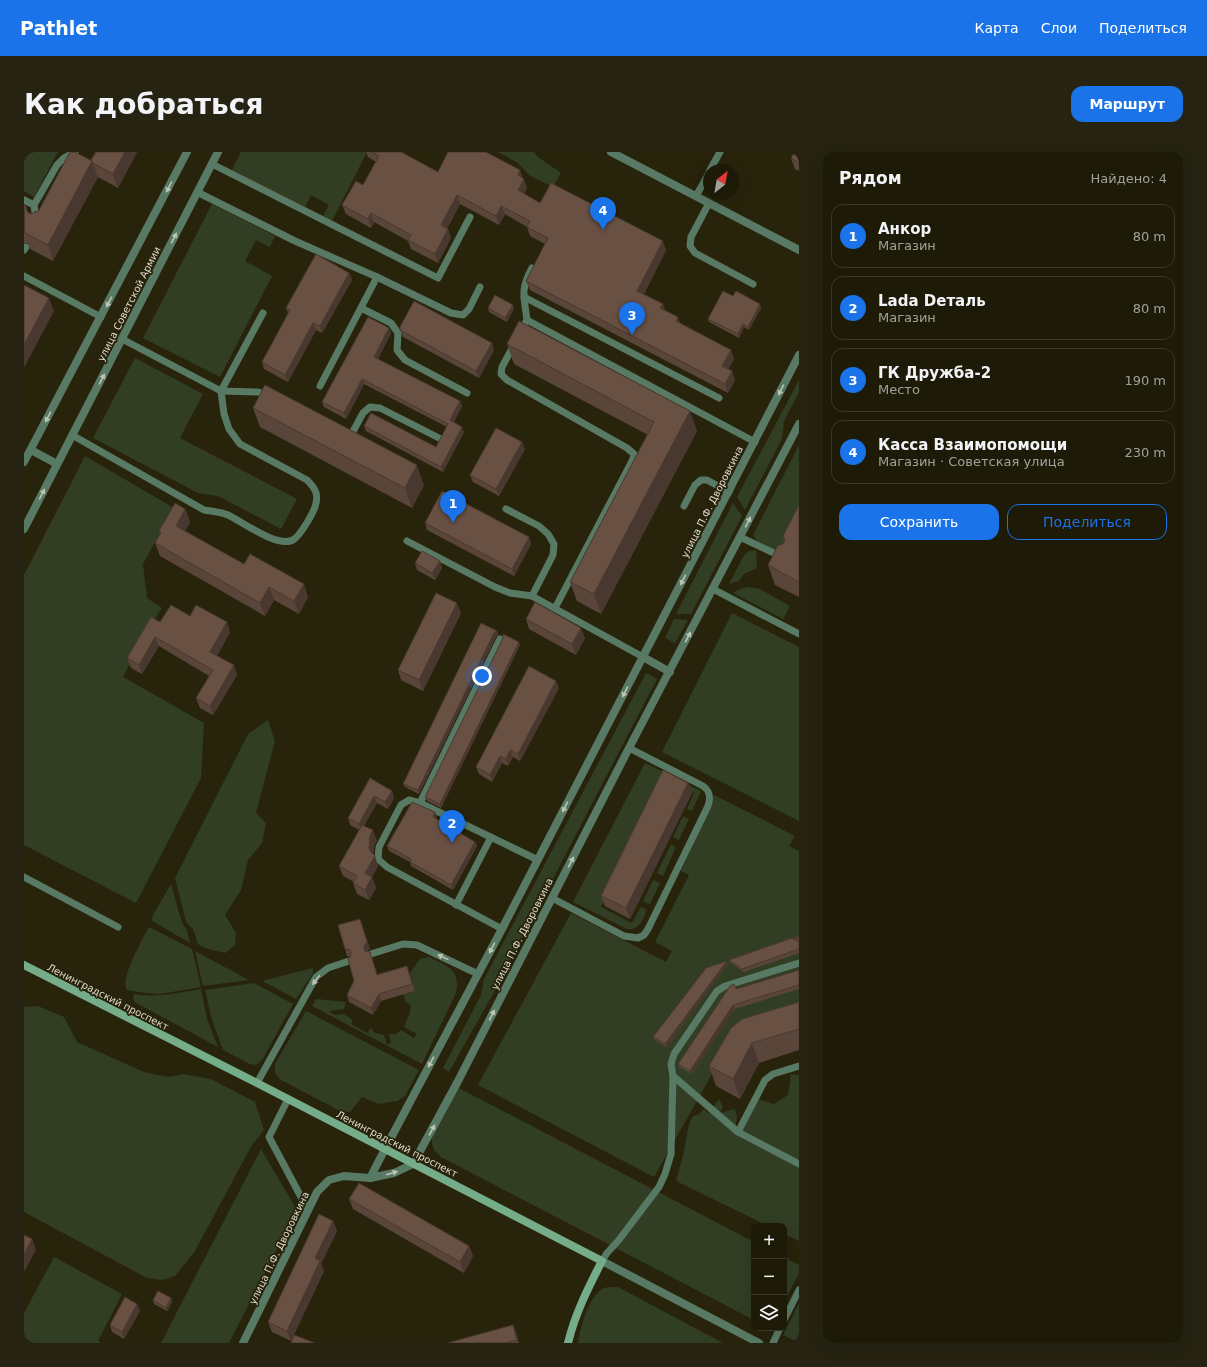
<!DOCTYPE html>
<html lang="ru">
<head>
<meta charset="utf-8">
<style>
  :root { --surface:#1e1a08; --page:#262312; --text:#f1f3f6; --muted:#a1a19c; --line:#3c3829; --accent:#1a73e8 }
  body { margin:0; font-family:"DejaVu Sans",sans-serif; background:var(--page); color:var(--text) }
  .controls { position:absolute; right:12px; bottom:12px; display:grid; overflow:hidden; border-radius:8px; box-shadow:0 4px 16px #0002 }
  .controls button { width:36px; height:36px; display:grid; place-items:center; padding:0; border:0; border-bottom:1px solid var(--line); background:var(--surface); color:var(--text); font:20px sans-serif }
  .compass { position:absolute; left:679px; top:12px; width:36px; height:36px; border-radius:50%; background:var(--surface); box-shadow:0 4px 16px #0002; rotate:31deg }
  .you { position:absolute; left:458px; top:524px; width:14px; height:14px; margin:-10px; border:3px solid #fff; border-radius:50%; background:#1a73e8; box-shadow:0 0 0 6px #1a73e833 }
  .badge { display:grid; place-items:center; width:26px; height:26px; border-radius:50%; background:var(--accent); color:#fff; font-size:13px; font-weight:700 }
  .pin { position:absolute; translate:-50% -33px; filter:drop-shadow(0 1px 2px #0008) }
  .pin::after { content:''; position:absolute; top:21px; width:14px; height:12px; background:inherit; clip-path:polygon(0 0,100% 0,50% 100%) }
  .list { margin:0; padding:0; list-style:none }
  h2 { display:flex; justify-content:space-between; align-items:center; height:52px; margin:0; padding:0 16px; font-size:17px }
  h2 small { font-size:13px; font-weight:400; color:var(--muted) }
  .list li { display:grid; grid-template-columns:26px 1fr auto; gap:12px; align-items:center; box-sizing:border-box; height:64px; margin:0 8px 8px; padding:0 8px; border:1px solid var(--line); border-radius:12px }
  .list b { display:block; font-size:15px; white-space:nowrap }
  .list p { margin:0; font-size:13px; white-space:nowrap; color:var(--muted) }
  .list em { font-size:13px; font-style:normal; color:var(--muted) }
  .actions { display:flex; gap:8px; padding:12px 16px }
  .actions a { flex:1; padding:9px 0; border:1px solid var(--accent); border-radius:12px; text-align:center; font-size:14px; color:var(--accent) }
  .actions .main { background:var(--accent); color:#fff }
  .icon { flex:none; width:22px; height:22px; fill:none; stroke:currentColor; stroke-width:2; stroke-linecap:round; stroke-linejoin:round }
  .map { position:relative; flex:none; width:775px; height:1191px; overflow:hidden; border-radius:12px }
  header { display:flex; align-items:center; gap:24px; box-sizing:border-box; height:56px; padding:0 20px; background:var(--accent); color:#fff }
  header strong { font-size:19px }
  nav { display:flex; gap:22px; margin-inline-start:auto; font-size:14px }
  .intro { display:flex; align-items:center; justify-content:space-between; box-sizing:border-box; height:96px; padding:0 24px }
  h1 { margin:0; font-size:28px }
  .button { padding:10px 18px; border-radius:12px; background:var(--accent); color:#fff; font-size:14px; font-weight:700 }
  main { display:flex; gap:24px; padding:0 24px }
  aside { flex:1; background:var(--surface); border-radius:12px; box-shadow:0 4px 16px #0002 }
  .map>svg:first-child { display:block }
  .green { fill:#313e24 }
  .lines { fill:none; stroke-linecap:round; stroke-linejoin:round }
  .service { stroke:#587a65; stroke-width:7 }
  .minor { stroke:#587a65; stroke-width:8 }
  .tertiary { stroke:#587a65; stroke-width:8 }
  .secondary { stroke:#75ac8a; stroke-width:8 }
  .wall { fill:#59453a }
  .shaded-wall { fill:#49382f }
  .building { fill:#685043; stroke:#49382f }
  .oneway { fill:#bdc4b4 }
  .labels { text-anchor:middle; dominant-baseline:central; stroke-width:3.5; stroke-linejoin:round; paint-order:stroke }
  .street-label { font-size:10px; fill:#dfdcce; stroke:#28230b }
</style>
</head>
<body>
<header>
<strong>Pathlet</strong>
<nav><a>Карта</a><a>Слои</a><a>Поделиться</a></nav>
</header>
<div class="intro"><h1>Как добраться</h1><a class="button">Маршрут</a></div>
<main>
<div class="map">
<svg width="775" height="1191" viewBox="0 0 775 1191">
  <rect width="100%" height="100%" fill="#28230b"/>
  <g class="green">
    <path d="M0 0H34L10 45 0 39Z"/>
    <path d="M217 0H343L308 69 299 64 305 53 287 43 281 55 208 18Z"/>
    <path d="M474 0H510L514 5 537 21 529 35 505 23 494 11Z"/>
    <path d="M188 52 251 84 246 95 232 88 221 109 248 124 196 225 119 186Z"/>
    <path d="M111 206 179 242 156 286 273 347 257 377 194 344 174 341 69 286Z"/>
    <path d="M775 228V240L760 269 758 287 721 358 713 345Z"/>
    <path d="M775 293V381L763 404 733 389 729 383Z"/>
    <path d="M61 304 150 356 119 412 123 446 138 456 125 475 99 525 180 571 177 626 112 751 0 693V423Z"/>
    <path d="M709 351 718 364 667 462H652Z"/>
    <path d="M732 398 733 416 720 422 715 429 705 432 719 405 725 399Z"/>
    <path d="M724 435 736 437 766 454 759 467 709 441 716 437Z"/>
    <path d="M708 461 775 495V669L638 600Z"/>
    <path d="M650 467 664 468 651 491 641 486Z"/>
    <path d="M622 521 633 527 469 842 425 920 419 916 457 843 460 827Z"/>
    <path d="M244 568 251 589 232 661 242 671 238 691 224 708 217 738 201 763 212 781 211 793 201 801 181 796 174 792 169 777 162 770 151 726 224 582Z"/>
    <path d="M621 611 677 639 668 659 663 657 670 641 641 627 577 755 608 771 617 755 623 758C618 769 616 778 603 777L549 750Z"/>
    <path d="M690 643 771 684 765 694 775 699V862L710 883 630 1025 454 933 547 761 642 810 648 799 631 790 665 723 657 719Z"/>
    <path d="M659 664 665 667 655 688 649 685Z"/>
    <path d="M647 692 652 695 639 724 633 721Z"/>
    <path d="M629 728 636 731 626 752 619 749Z"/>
    <path d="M147 732 158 771 163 778 166 791 130 770 128 768 129 763Z"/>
    <path d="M125 775 168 797 177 835 136 842 122 841 103 838C95 827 119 787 125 775Z"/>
    <path d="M171 799 225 828 179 834Z"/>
    <path d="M405 805C423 814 437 817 432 841L398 912 288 854 292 847 322 850 320 857 305 859 310 863 320 862 329 868 327 872 343 881 347 876 351 881 360 883 363 892 367 891 365 882H372L377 878 390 886 393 882 380 875 386 860 387 854 381 849 380 842 391 839 386 821 396 807Z"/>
    <path d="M289 816V821L272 847 238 829Z"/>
    <path d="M230 831 269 852 238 908 232 913 226 912 199 898 187 865 181 838Z"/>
    <path d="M177 837 183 867 194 895 112 851 109 847 110 842C134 846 154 841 177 837Z"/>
    <path d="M14 854 40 865 53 890 120 920 144 925 159 922 187 927 231 950 240 978 228 993 171 1099 151 1124 138 1128 123 1126 0 1060V855Z"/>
    <path d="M282 859 395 918 381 944 373 949 354 952 338 945 326 960H318L257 928 251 921V912Z"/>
    <path d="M767 922 775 923V1089L760 1082V1074H744L652 1029 659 1004 665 972 669 964 675 962 680 957 684 961 695 947 699 955 696 961 711 957 713 965 711 978 733 947 750 952 764 943Z"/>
    <path d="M433 935 730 1090V1168L417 1005 410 998 408 992V981Z"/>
    <path d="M237 997 273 1058 205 1191H137Z"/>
    <path d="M30 1105 98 1142 74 1189 77 1191H0V1161Z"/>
    <path d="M760 1105 775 1113V1121L760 1150Z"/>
    <path d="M587 1135H594L699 1191H554C556 1176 565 1143 580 1136 582 1135 584 1136 587 1135Z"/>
    <path d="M775 1151V1191L759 1183Z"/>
  </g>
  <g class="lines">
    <g class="service">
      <path d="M188 12 414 126 446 65"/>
      <path d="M686 18 696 0"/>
      <path d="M173 40 271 89 353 125 427 161 439 163 445 157 456 135"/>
      <path d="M672 44 685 21"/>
      <path d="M0 48 10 53"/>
      <path d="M685 51 667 85 666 94 671 101 729 132"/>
      <path d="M12 68 10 53 33 13 40 6 51 0"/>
      <path d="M0 98 2 95"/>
      <path d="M0 124 77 165"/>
      <path d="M500 145 695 246"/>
      <path d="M337 156 367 171 374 181 373 198 381 208 443 241"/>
      <path d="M239 161 197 239 234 240 245 244"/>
      <path d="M503 168C500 144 496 138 508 116"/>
      <path d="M496 180 503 168 731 290"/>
      <path d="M490 193 478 215 477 222 483 228 603 296 610 302 609 307 607 311 531 456"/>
      <path d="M296 234 353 125"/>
      <path d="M48 283 180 358C188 359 197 360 204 363 219 370 253 396 269 388 276 384 288 363 291 355 295 343 292 337 283 328L216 292 205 277 200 262 197 239 98 187"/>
      <path d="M326 285 339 261 346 255 356 256 415 286"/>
      <path d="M660 354 671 333 677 328H683L705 340"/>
      <path d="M482 357 515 374 524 382 530 392 529 403 508 444"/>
      <path d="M716 385 758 405"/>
      <path d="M383 389 471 435 486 441 508 444 619 505"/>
      <path d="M689 437 775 482"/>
      <path d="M396 651 476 487"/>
      <path d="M0 725 94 775"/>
      <path d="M528 746 600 784 614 786 620 783 624 777 684 654C687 645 686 639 679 634L605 596"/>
      <path d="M432 753 467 685"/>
      <path d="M478 777 363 715 354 707 355 695 377 653 385 648 396 651 514 708"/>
      <path d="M347 802 379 792 393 793 454 822"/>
      <path d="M775 811 701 834 693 839 650 902 647 912 649 924 714 980 741 928 749 922 775 914"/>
      <path d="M233 931 292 825 304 816 325 809"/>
      <path d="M264 947 245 985 284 1058"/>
      <path d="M714 980 775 1012"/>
      <path d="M578 1109 583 1101 594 1089 635 1035 641 1022 647 1002 649 924"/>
      <path d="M760 1168 775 1138"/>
      <path d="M749 1191 756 1176"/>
    </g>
    <g class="minor">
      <path d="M346 1026 361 997"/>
      <path d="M219 1191 293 1040 305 1028 320 1024 346 1026 370 1021 389 1012"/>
    </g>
    <g class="tertiary">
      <path d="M587 0 775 98"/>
      <path d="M7 298 33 312"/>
      <path d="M0 310 163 0"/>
      <path d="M0 377 194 0"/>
      <path d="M619 505 646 520"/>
      <path d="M361 997 478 777 775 203"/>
      <path d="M389 1012 433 931 605 596 775 272"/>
      <path d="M578 1109 735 1191"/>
    </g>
    <path class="secondary" d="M0 813 233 931 578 1109C564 1136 551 1162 544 1191"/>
  </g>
  <g class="wall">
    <path d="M113 0 94 36 74 25 29 109 6 97 4 91H0V53L2 54 4 60 5 61 8 62 14 60 67 8Z"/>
    <path d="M342 0H377L414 20 499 26 503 36 500 42 516 51 642 98 620 142 639 152 641 159 656 171 710 207 704 217 708 219 711 228 704 241 506 138 502 129 521 92 506 84 503 75 481 62 475 73 436 52 423 77H424L427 86 414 111 387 97 384 89 350 70 347 76 322 62 318 53 339 33 352 10 344 5Z"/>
    <path d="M775 0V19L771 17 767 6Z"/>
    <path d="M325 121 328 128 298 181 292 178 264 230 240 217 238 210 264 161 262 156Z"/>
    <path d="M709 144 737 156 725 178 720 175 715 186 685 170 684 167Z"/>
    <path d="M489 153 490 156 483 170 465 160 464 156Z"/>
    <path d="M365 176 367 181 354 207 436 249 438 254 430 270 440 280 419 320 342 279 340 274 412 295 423 275 340 232 322 267 300 255 298 250Z"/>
    <path d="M376 178 470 198 455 226 379 185Z"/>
    <path d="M483 192 673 279 577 462 553 449 546 430 624 283 490 212Z"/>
    <path d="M229 256 400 333 388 356 236 275Z"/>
    <path d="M501 297 475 344 449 330 446 323Z"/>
    <path d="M775 353V445L751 433 744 413 757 393 760 391V390L759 384Z"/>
    <path d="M161 357 166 370 161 379 220 412 284 445 275 462 250 448 241 464 136 404 131 391 136 382 135 379Z"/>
    <path d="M401 371 505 385 507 392 490 424 403 378Z"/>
    <path d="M416 409 418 416 411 428 393 418 391 411Z"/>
    <path d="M437 461 399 539 377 528 374 518Z"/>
    <path d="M166 464 206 480 193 504 213 523 189 563 176 556 172 546 185 524 135 494 118 522 107 516 103 506 136 470Z"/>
    <path d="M502 467 561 486 552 503 505 477Z"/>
    <path d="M473 479 474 482 472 485 395 642 381 635 379 632Z"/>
    <path d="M496 493 417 656 403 649 401 645Z"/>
    <path d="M535 536 496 609 489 605 484 614 478 611 468 630 455 622 452 615Z"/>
    <path d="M346 626 368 639 370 646 364 657 353 651 340 674 353 689 350 694 349 703 354 714 348 725 352 736 345 748 333 742 329 731 330 730 319 724 315 714 335 678 326 673 324 666Z"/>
    <path d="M664 631 668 641 606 767 581 754 577 744Z"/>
    <path d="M413 665 412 667 451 690 453 694 429 738 387 714 386 710 365 699 363 694Z"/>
    <path d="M336 767 346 797 343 799 346 800 353 822 383 814 391 839 357 849 349 863 325 850 323 843 330 829 327 805 323 804 321 797Z"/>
    <path d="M775 784V801L720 820 707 811 705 808 769 787V786Z"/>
    <path d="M703 809 704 812 643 895 630 888 629 885Z"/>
    <path d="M775 818V837L711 857 668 922 655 915 654 912 712 837Z"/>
    <path d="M775 850V898L735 911 716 947 692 934 685 914Z"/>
    <path d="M325 1047 445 1094 449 1104 440 1121 329 1057Z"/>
    <path d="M309 1069 313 1079 297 1112 300 1119 267 1189 248 1180 244 1170Z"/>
    <path d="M147 1146 148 1150 143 1159 130 1152 129 1148Z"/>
    <path d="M113 1152 116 1159 100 1187 88 1180 86 1173Z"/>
    <path d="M493 1183 495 1191H423Z"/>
  </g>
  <g class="shaded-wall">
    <path d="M101 0H113L94 36 89 22Z"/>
    <path d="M68 9 74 25 29 109 24 93Z"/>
    <path d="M496 18 499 27 494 23Z"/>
    <path d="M500 27 503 36 497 47 494 38Z"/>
    <path d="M433 43 436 52 420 82 417 73Z"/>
    <path d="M477 54 481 62 475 73 472 64Z"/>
    <path d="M347 61 350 70 347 76 344 67Z"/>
    <path d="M424 77 427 86 414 111 411 102Z"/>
    <path d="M639 89 642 98 617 148 613 139Z"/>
    <path d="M325 121 328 128 298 181 296 174Z"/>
    <path d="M25 146 30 159 0 216V193Z"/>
    <path d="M639 152 642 161 636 156Z"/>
    <path d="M736 152 737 156 725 178 724 175Z"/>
    <path d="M489 153 490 156 483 170 481 166Z"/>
    <path d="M654 165 657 174 652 169Z"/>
    <path d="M289 171 292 178 264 230 261 223Z"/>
    <path d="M719 172 720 175 715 186 714 182Z"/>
    <path d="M365 176 367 181 352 210 350 205Z"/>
    <path d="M468 191 470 198 455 226 452 219Z"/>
    <path d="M707 198 710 207 701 223 698 214Z"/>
    <path d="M708 219 711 228 704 241 701 232Z"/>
    <path d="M338 227 340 232 322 267 320 261Z"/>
    <path d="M436 249 438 254 428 274 426 268Z"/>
    <path d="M666 259 673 279 577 462 570 442Z"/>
    <path d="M438 275 440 280 419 320 417 315Z"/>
    <path d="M498 290 501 297 475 344 472 337Z"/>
    <path d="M393 313 400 333 388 356 381 336Z"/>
    <path d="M161 357 166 370 157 387 152 374Z"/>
    <path d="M505 385 507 392 490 424 488 417Z"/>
    <path d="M416 409 418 416 411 428 408 421Z"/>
    <path d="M280 432 284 445 275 462 270 449Z"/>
    <path d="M245 435 250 448 241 464 236 451Z"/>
    <path d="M433 451 437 461 399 539 395 528Z"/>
    <path d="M203 470 206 480 190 509 186 500Z"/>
    <path d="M557 476 561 486 552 503 548 492Z"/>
    <path d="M473 479 474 482 472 485 395 642 394 638 470 481Z"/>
    <path d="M131 485 135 494 118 522 115 513Z"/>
    <path d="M495 490 496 493 417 656 416 652Z"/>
    <path d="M210 513 213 523 189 563 186 554Z"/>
    <path d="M532 529 535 536 496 609 494 602Z"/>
    <path d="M486 598 489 605 484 614 482 607Z"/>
    <path d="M476 604 478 611 468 630 466 623Z"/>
    <path d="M664 631 668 641 606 767 602 756Z"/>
    <path d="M368 639 370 646 364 657 361 650Z"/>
    <path d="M350 644 353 651 337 679 335 672Z"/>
    <path d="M411 660 413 665 410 670 409 665Z"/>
    <path d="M349 678 353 689 350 694 349 707 351 704 354 714 348 725 352 736 345 748 341 738V721L345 697 346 684Z"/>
    <path d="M451 690 453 694 429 738 427 733Z"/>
    <path d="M336 767 346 797 343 799 342 803 340 796 341 792Z"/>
    <path d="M703 809 704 812 643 895 641 892Z"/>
    <path d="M355 842 357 849 349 863 347 856Z"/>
    <path d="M709 853 711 857 668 922 666 919Z"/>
    <path d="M728 891 735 911 716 947 709 927Z"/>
    <path d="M309 1069 313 1079 297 1112 300 1119 267 1189 263 1179 291 1106Z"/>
    <path d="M8 1087 12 1098 0 1120V1103Z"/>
    <path d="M445 1094 449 1104 440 1121 436 1110Z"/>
    <path d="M147 1146 148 1150 143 1159 142 1156Z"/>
    <path d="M113 1152 116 1159 100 1187 98 1180Z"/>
    <path d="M489 1173 493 1183 495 1191H494L493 1188Z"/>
  </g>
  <g class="building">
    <path d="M46 0H51L68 9 24 93 1 81 0 53 2 54 3 60 5 61 8 62 11 59 14 60Z"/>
    <path d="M72 0H101L89 22 69 11 68 9 67 8Z"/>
    <path d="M347 0H377L414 20 424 0H462L496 18 494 23 500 27 494 38 516 51 527 31 639 89 613 139 639 152 636 156 654 165 652 169 707 198 698 214 708 219 701 232 502 129 524 86 503 75 506 69 477 54 472 64 433 43 417 73 424 77 411 102 384 88 387 83 347 61 344 67 318 53 332 29 339 33 355 4Z"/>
    <path d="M771 0H775V11L767 6Z"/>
    <path d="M292 102 325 121 296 174 289 171 261 223 238 210 266 158 262 156Z"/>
    <path d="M0 133 25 146 0 193Z"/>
    <path d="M699 139 709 144 712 139 736 152 724 175 719 172 714 182 684 167Z"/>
    <path d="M471 143 489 153 481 166 464 156Z"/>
    <path d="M390 149 468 191 452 219 376 178V175Z"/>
    <path d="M344 165 365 176 350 205 436 249 426 268 438 275 417 315 340 274 347 261 412 295 424 272 338 227 320 261 298 250Z"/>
    <path d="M495 169 666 259 570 442 546 430 630 270 483 192Z"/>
    <path d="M241 233 393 313 381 336 229 256Z"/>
    <path d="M472 276 498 290 472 337 446 323Z"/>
    <path d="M418 339 505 385 488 417 401 371Z"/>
    <path d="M151 351 161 357 152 374 220 412 226 402 280 432 270 449 245 435 236 451 131 391 137 380 135 379Z"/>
    <path d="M775 353V430L744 413 754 393H757L760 391 761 388 759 384Z"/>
    <path d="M398 399 416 409 408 421 391 411Z"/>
    <path d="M412 441 433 451 395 528 374 518Z"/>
    <path d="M511 450 557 476 548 492 502 467Z"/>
    <path d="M147 453 166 464 172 453 203 470 186 500 210 513 186 554 172 546 189 518 131 485 115 513 103 506 127 465 136 470Z"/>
    <path d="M457 471 473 479 470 481 394 638 379 632Z"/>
    <path d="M479 482 495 490 416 652 401 645 479 486Z"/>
    <path d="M505 514 532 529 494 602 486 598 482 607 476 604 466 623 452 615Z"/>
    <path d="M639 618 664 631 602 756 577 744Z"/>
    <path d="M346 626 368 639 361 650 350 644 335 672 324 666Z"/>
    <path d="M388 650 411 660 409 665 451 690 427 733 386 710 387 707 363 694Z"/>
    <path d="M338 673 349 678 346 684 345 697 347 700 351 704 341 721 348 725 341 738 329 731 333 724 315 714Z"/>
    <path d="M336 767 343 790 341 792 340 796 341 799 346 800 353 823 383 814 388 832 355 842 347 856 323 843 330 829 324 807 326 805 327 801 326 798 321 797 314 773Z"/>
    <path d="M775 784V787L769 786Z"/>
    <path d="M768 786 775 790V797L718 817 705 808Z"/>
    <path d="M703 809 641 892 629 885 682 816Z"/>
    <path d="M775 818V833L709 853 666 919 654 912 706 834 710 832 712 837Z"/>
    <path d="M775 850V877L728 891 709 927 685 914 707 876 718 867Z"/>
    <path d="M335 1031 445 1094 436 1110 325 1047Z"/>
    <path d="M295 1062 309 1069 291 1106 296 1109 263 1179 244 1170Z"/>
    <path d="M0 1083 8 1087 0 1103Z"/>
    <path d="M134 1139 147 1146 142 1156 129 1148Z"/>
    <path d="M101 1145 113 1152 98 1180 86 1173Z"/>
    <path d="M489 1173 493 1188 481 1191H423Z"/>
    <path d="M270 1183 291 1191H267Z"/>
  </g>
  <defs><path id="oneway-solid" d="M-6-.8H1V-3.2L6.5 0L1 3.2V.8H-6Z"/></defs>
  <g class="oneway">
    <use href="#oneway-solid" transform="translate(145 35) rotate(118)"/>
    <use href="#oneway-solid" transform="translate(150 86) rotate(-63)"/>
    <use href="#oneway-solid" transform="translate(85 150) rotate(118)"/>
    <use href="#oneway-solid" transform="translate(78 227) rotate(-62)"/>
    <use href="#oneway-solid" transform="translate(757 238) rotate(117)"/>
    <use href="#oneway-solid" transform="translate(24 265) rotate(118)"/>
    <use href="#oneway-solid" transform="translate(18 342) rotate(-63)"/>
    <use href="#oneway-solid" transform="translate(724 370) rotate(-63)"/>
    <use href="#oneway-solid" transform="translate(659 428) rotate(117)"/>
    <use href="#oneway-solid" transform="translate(664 485) rotate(-63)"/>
    <use href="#oneway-solid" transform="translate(601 540) rotate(117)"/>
    <use href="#oneway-solid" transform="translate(541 655) rotate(117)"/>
    <use href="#oneway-solid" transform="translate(547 710) rotate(-63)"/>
    <use href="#oneway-solid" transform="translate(468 796) rotate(118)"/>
    <use href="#oneway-solid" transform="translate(419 805) rotate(-154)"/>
    <use href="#oneway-solid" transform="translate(292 828) rotate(127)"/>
    <use href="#oneway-solid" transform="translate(468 863) rotate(-63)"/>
    <use href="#oneway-solid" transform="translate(407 910) rotate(118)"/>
    <use href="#oneway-solid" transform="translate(408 978) rotate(-62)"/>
    <use href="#oneway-solid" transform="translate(368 1021) rotate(-16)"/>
  </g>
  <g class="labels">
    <g class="street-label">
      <text transform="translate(105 152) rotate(-63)">улица Советской Армии</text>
      <text transform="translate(688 350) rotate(-63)">улица П.Ф. Дворовкина</text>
      <text transform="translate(498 782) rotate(-63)">улица П.Ф. Дворовкина</text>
      <text transform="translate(84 845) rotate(27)">Ленинградский проспект</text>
      <text transform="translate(373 992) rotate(27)">Ленинградский проспект</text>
      <text transform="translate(255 1096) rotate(-64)">улица П.Ф. Дворовкина</text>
    </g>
  </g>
</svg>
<div class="controls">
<button>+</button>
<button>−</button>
<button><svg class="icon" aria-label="layers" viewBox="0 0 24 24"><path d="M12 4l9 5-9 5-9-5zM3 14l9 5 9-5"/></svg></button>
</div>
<svg class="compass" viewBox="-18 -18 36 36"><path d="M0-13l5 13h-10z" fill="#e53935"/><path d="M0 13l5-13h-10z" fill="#a1a19c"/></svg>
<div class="you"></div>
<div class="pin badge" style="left:429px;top:371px">1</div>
<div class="pin badge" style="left:428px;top:691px">2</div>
<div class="pin badge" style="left:608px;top:183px">3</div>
<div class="pin badge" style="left:579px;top:78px">4</div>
</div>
<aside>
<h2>Рядом<small>Найдено: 4</small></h2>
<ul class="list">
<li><span class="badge">1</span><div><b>Анкор</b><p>Магазин</p></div><em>80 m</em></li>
<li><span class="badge">2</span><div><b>Lada Dеталь</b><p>Магазин</p></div><em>80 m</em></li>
<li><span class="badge">3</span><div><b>ГК Дружба-2</b><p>Место</p></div><em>190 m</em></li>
<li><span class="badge">4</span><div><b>Касса Взаимопомощи</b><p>Магазин · Советская улица</p></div><em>230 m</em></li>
</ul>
<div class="actions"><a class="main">Сохранить</a><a>Поделиться</a></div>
</aside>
</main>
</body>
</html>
